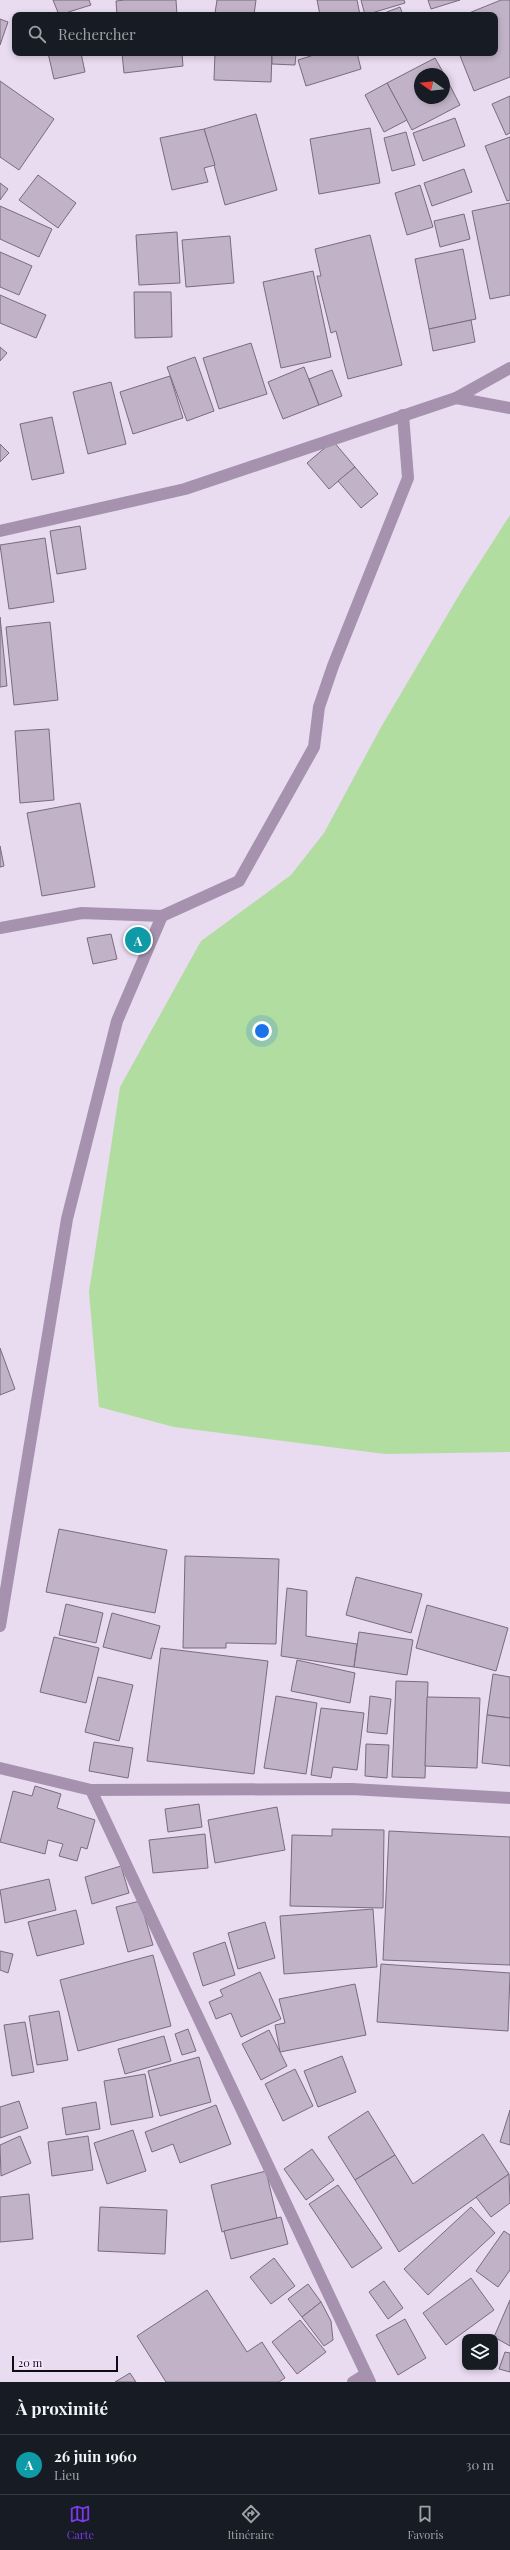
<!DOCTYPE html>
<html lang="fr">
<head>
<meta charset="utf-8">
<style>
  :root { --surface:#171b24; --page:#20242c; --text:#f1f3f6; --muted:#9ea1a6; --line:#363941; --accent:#7c3aed }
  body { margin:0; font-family:"Playfair Display",serif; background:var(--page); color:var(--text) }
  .controls { position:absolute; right:12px; bottom:12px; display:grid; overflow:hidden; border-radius:8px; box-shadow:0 2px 6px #0003 }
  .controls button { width:36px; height:36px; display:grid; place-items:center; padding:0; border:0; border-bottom:1px solid var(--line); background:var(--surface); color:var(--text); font:20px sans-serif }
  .compass { position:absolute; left:414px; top:68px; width:36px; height:36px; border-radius:50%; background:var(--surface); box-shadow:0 2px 6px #0003; rotate:285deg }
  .scale { position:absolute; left:12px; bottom:10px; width:106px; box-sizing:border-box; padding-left:4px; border:2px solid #110c13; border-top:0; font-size:11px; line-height:14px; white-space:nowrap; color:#110c13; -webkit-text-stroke:3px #f7e8fd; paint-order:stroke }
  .you { position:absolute; left:262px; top:1031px; width:14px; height:14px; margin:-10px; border:3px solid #fff; border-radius:50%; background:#1a73e8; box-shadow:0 0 0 6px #1a73e833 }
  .badge { display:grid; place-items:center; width:26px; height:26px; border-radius:50%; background:var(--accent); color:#fff; font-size:13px; font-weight:700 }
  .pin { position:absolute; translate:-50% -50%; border:2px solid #fff; box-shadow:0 1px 4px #0006 }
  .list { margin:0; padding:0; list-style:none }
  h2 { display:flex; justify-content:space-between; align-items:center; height:52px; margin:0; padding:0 16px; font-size:17px }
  h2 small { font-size:13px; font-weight:400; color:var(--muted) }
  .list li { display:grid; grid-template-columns:26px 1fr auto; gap:12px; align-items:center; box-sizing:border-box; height:60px; padding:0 16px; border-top:1px solid var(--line) }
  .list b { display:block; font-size:15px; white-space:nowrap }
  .list p { margin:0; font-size:13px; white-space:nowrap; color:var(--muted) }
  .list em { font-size:13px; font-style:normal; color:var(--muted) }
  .icon { flex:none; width:22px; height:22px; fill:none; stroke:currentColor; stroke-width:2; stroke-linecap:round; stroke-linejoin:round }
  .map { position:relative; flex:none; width:510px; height:2382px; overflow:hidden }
  .search { position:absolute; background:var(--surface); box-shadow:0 2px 6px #0003; left:12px; right:12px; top:12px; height:44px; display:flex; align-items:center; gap:10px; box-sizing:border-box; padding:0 14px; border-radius:8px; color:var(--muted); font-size:15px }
  .sheet { height:112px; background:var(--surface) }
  nav { display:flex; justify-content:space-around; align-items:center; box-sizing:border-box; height:56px; border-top:1px solid var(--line); background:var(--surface); font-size:11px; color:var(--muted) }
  nav a { display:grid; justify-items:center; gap:2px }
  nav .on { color:var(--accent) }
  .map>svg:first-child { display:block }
  .green { fill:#b1dda0 }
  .building { fill:#c1b2c7; stroke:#796c7e }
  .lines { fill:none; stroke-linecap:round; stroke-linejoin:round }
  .minor { stroke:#a692ae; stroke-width:12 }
</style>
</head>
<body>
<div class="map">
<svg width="510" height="2382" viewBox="0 0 510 2382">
  <rect width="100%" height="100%" fill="#e9dbf0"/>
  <path class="green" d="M510 515V1452L385 1454 174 1427 99 1407 89 1292 120 1087 201 941 291 875 324 833 380 729 462 590Z"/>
  <g class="building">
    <path d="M53 0H89L91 5 59 15Z"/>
    <path d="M125 0H176L177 15H117L116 1Z"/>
    <path d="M217 0H256L254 15 215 13Z"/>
    <path d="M317 0H357L360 15H320Z"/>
    <path d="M361 0H404L405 3 365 15Z"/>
    <path d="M428 0H460L431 9Z"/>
    <path d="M501 0H510V77L474 91 459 53H495V15H464Z"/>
    <path d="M400 7 403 15H379Z"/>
    <path d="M0 19 8 22 0 45Z"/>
    <path d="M48 53H81L85 72 54 79Z"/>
    <path d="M122 53H182L183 66 124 73Z"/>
    <path d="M215 53H272L271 82 214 80Z"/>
    <path d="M272 53H296L295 65 272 64Z"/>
    <path d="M320 53H357L361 69 306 86 298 60Z"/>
    <path d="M435 58 444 74H420V98H444V74L460 105 412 130 387 83Z"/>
    <path d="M0 81 54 119 19 170 0 157Z"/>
    <path d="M387 83 407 120 384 132 365 95Z"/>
    <path d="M510 96V133L506 135 492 104Z"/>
    <path d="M256 114 277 190 225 205 204 129Z"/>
    <path d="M455 118 465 146 423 161 413 133Z"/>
    <path d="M370 128 380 183 319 194 310 139Z"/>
    <path d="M204 129 215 165 204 168 208 182 172 190 160 138Z"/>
    <path d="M406 132 415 165 392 171 384 138Z"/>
    <path d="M510 137V200L507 201 485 146Z"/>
    <path d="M464 169 472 192 432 206 424 183Z"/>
    <path d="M38 175 76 203 58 228 19 200Z"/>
    <path d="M0 183 8 189 0 200Z"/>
    <path d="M420 185 433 227 407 235 395 193Z"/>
    <path d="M510 203V295L490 299 472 211Z"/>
    <path d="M0 206 52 229 39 257 0 239Z"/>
    <path d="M464 214 470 239 440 247 434 221Z"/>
    <path d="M177 232 180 283 139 285 136 235Z"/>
    <path d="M370 235 402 365 348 379 336 331 331 333 317 276H321L315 249Z"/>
    <path d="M230 236 234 283 186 287 182 240Z"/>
    <path d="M463 249 476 319 429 329 415 259Z"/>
    <path d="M0 252 32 266 19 295 0 287Z"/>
    <path d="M313 271 331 357 281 368 263 282Z"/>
    <path d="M134 292H171L172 337 135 338Z"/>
    <path d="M0 295 46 315 36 338 0 323Z"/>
    <path d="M471 320 475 342 433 351 429 329Z"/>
    <path d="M251 343 267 394 219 409 203 358Z"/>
    <path d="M0 347 7 353 0 361Z"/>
    <path d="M195 357 214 411 187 421 167 367Z"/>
    <path d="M304 367 319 405 283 419 268 382Z"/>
    <path d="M332 370 342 396 319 405 309 379Z"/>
    <path d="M170 376 183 418 133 434 120 392Z"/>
    <path d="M111 382 126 444 88 454 73 392Z"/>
    <path d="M52 417 64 473 32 480 20 424Z"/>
    <path d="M333 441 355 467 329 489 307 463Z"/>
    <path d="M0 444 9 453 0 462Z"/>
    <path d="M355 467 378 494 361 508 338 481Z"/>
    <path d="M80 526 86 569 57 574 50 531Z"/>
    <path d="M45 538 54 602 9 609 0 545Z"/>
    <path d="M0 617 7 686 0 687Z"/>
    <path d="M50 622 58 700 14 705 6 627Z"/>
    <path d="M49 729 54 800 20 803 15 731Z"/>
    <path d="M80 803 95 887 42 896 27 813Z"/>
    <path d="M0 846 4 866 0 867Z"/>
    <path d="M111 934 117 959 93 964 87 938Z"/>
    <path d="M0 1348 15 1389 0 1395Z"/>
    <path d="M59 1529 167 1550 155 1613 46 1592Z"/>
    <path d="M185 1556 279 1559 276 1644 226 1643V1648H183Z"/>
    <path d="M356 1577 422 1594 411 1633 346 1615Z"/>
    <path d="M287 1588 307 1591 306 1636 357 1644 354 1667 281 1656Z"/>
    <path d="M66 1604 103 1613 96 1643 59 1635Z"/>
    <path d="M427 1605 508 1628 496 1671 416 1648Z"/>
    <path d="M112 1613 160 1626 151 1659 103 1647Z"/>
    <path d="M359 1632 413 1640 407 1675 354 1667Z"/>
    <path d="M54 1637 99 1648 86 1703 40 1692Z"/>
    <path d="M161 1648 268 1661 254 1774 147 1761Z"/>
    <path d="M297 1660 355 1673 350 1703 291 1691Z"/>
    <path d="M493 1674 510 1677V1718L487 1715Z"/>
    <path d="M98 1677 133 1685 119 1741 85 1732Z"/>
    <path d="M396 1681 428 1682 425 1778 392 1777Z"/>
    <path d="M276 1696 317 1703 306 1774 264 1768Z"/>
    <path d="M370 1696 391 1699 387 1734 367 1732Z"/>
    <path d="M427 1697 480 1698 477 1768 425 1766Z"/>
    <path d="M321 1708 364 1713 357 1770 333 1767 331 1778 311 1775Z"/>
    <path d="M487 1715 510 1718V1766L482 1763Z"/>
    <path d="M94 1742 133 1748 128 1778 89 1771Z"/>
    <path d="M366 1744 389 1745 387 1778 365 1776Z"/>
    <path d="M35 1786 61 1794 57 1808 95 1820 87 1849 81 1847 77 1861 59 1856 63 1844 48 1840 45 1854 0 1842 13 1791 32 1796Z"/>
    <path d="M199 1804 202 1827 168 1832 165 1809Z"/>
    <path d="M277 1807 285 1850 215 1863 208 1820Z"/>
    <path d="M332 1829 384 1830 383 1908 290 1906 292 1835 332 1836Z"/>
    <path d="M389 1831 510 1837V1965L383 1960Z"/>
    <path d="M205 1834 208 1868 153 1873 149 1840Z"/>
    <path d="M121 1866 129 1893 92 1904 85 1877Z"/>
    <path d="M49 1879 56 1910 5 1923 0 1890Z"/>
    <path d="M140 1901 153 1945 128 1952 116 1907Z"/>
    <path d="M373 1909 377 1967 284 1974 280 1916Z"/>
    <path d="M76 1910 84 1944 37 1956 28 1922Z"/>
    <path d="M265 1922 275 1958 238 1969 228 1933Z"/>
    <path d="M225 1942 235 1975 203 1986 193 1953Z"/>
    <path d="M0 1951 13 1954 8 1973 0 1970Z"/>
    <path d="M153 1955 171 2026 78 2051 60 1980Z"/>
    <path d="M381 1964 510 1973 508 2031 377 2022Z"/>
    <path d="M260 1972 281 2019 241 2037 231 2013 216 2019 209 2002 223 1996 220 1990Z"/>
    <path d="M355 1984 366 2035 280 2052 275 2025 285 2023 279 1999Z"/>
    <path d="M59 2011 68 2060 37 2065 29 2016Z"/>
    <path d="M25 2022 34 2072 12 2076 4 2025Z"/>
    <path d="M188 2029 196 2051 182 2055 175 2034Z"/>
    <path d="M269 2030 287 2066 261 2080 242 2044Z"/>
    <path d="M164 2036 171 2061 125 2074 118 2049Z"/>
    <path d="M342 2056 356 2092 318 2107 304 2071Z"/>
    <path d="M199 2057 211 2102 160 2116 148 2071Z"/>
    <path d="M295 2069 313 2106 283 2121 265 2084Z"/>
    <path d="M145 2074 153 2117 111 2125 104 2081Z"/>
    <path d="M19 2101 28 2128 0 2138V2107Z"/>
    <path d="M96 2102 100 2129 66 2135 62 2108Z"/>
    <path d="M216 2105 231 2144 180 2163 173 2144 152 2152 145 2132Z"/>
    <path d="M510 2110V2145L500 2142Z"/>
    <path d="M368 2111 395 2155 355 2180 328 2137Z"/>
    <path d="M133 2130 146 2171 107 2184 94 2143Z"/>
    <path d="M483 2134 509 2174 399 2252 355 2180 395 2155 413 2184Z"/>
    <path d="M20 2136 31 2163 1 2176 0 2145Z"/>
    <path d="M88 2136 93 2170 52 2176 48 2142Z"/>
    <path d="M312 2149 334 2180 306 2200 284 2169Z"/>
    <path d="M266 2171 277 2218 222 2232 211 2185Z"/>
    <path d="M509 2174 510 2203 491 2217 476 2197Z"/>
    <path d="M338 2185 382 2248 352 2268 309 2204Z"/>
    <path d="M29 2194 33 2239 0 2242V2197Z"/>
    <path d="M100 2207 167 2210 165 2254 98 2251Z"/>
    <path d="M471 2207 495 2233 428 2295 404 2269Z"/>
    <path d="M281 2217 288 2244 231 2259 224 2231Z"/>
    <path d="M504 2231 510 2235V2270L498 2287 476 2271Z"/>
    <path d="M274 2258 295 2286 271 2304 250 2277Z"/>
    <path d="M471 2278 494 2310 446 2345 423 2313Z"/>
    <path d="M384 2281 403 2308 388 2319 369 2292Z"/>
    <path d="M308 2284 321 2302 302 2317 288 2299Z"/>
    <path d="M207 2290 247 2352 262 2342 285 2378 279 2382H166L137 2336Z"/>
    <path d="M510 2300V2346L494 2337Z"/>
    <path d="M321 2302 331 2321 333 2340 324 2346 302 2317Z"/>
    <path d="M405 2319 426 2358 398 2375 376 2335Z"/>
    <path d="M300 2320 326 2352 297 2374 272 2342Z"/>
    <path d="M505 2352 510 2353V2372L499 2369Z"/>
    <path d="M130 2373 136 2382H115Z"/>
  </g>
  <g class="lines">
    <g class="minor">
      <path d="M456 398 510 408"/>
      <path d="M0 531 185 489 456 398 510 368"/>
      <path d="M0 928 82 913 162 916"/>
      <path d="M0 1626 67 1219 117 1021 162 916 239 881 314 747 319 707 333 666 408 478 403 415"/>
      <path d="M0 1768 91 1790 352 1789 510 1798"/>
      <path d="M91 1790 370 2382"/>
      <path d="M353 2382 366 2374"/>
    </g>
  </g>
</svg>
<div class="controls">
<button><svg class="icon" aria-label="layers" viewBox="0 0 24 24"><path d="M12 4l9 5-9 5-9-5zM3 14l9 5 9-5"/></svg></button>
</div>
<svg class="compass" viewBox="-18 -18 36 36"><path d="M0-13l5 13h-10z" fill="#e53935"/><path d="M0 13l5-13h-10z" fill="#9ea1a6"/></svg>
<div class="scale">20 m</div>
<div class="you"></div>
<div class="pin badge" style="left:138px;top:940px;background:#0f9aa8">A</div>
<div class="search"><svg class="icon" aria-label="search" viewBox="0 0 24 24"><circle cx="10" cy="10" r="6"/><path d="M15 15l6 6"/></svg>Rechercher</div>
</div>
<section class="sheet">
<h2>À proximité<small></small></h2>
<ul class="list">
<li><span class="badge" style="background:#0f9aa8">A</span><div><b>26 juin 1960</b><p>Lieu</p></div><em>30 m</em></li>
</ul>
</section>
<nav>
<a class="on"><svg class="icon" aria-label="map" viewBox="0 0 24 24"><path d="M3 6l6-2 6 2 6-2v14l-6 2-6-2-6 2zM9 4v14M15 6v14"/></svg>Carte</a>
<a><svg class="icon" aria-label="directions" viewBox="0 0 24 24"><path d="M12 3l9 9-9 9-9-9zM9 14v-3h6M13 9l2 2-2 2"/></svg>Itinéraire</a>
<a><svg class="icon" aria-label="saved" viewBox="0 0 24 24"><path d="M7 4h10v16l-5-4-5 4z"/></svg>Favoris</a>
</nav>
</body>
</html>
